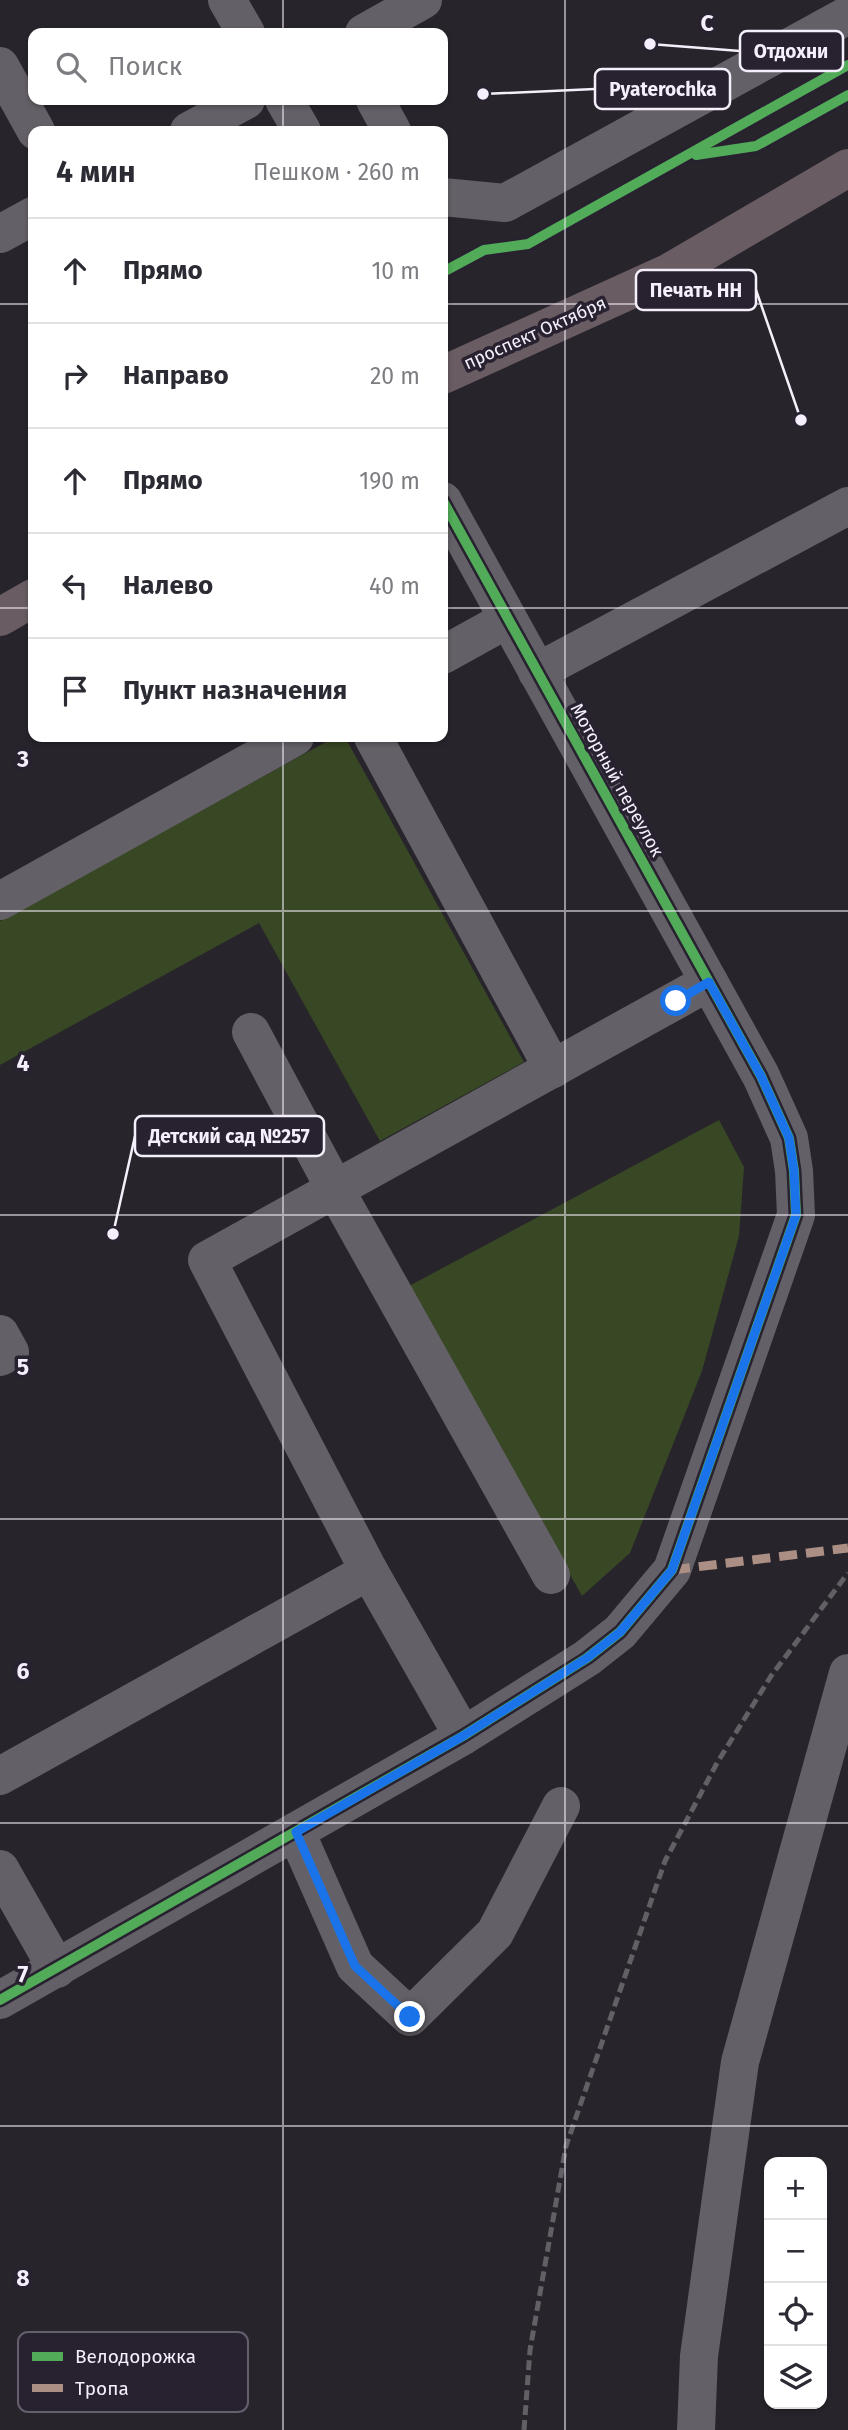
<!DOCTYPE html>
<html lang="ru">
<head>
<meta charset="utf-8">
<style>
  :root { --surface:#fff; --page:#f7f7f7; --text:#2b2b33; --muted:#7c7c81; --line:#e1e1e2 }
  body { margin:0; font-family:"Fira Sans",sans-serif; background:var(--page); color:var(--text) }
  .controls { position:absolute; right:21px; bottom:21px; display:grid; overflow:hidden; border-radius:14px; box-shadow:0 2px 5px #0004 }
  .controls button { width:63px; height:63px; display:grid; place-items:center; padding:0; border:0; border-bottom:2px solid var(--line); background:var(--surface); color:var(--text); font:35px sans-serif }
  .stop { position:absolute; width:21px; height:21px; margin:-16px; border:5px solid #1a73e8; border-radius:50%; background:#fff }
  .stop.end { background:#1a73e8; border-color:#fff; box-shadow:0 2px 7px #0008 }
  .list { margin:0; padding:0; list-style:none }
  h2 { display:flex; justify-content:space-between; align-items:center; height:91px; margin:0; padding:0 28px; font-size:30px }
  h2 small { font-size:23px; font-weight:400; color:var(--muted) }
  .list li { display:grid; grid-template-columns:46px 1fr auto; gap:21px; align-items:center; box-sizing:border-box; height:105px; padding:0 28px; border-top:2px solid var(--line) }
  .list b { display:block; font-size:26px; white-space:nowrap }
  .list em { font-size:23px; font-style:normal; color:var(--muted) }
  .icon { flex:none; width:38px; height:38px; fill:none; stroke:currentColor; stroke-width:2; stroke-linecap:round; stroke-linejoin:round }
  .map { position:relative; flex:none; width:848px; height:2430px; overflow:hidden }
  .search { position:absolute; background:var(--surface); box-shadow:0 2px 5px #0004; left:28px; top:28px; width:420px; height:77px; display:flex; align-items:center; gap:18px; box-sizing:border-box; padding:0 24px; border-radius:14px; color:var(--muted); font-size:26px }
  .panel { position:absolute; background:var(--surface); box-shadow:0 2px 5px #0004; left:28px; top:126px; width:420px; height:616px; border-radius:14px }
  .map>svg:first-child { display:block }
  .green { fill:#384724 }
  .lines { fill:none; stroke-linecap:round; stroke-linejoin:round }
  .minor { stroke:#646067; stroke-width:38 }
  .major { stroke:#695d63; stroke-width:38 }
  .rail { stroke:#625f65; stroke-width:5; stroke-dasharray:10 5; stroke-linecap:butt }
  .quiet { stroke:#ac8f84; stroke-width:9; stroke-dasharray:18 9; stroke-linecap:butt }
  .cycleway-casing { stroke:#282130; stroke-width:15 }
  .cycleway { stroke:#51ab58; stroke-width:10 }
  .route { stroke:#1a73e8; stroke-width:9 }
  .grid { fill:none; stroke:#f4effa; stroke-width:2; stroke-opacity:0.55 }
  .labels { text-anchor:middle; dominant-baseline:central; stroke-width:7; stroke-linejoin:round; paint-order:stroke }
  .street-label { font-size:18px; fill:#f4effa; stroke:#282130 }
  .key { fill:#282130; stroke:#655f6d; stroke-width:2 }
  .key-label { font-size:19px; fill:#f4effa }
  .grid-label { font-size:23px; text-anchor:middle; font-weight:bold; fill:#f4effa; stroke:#282130; stroke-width:7; stroke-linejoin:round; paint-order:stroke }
  .leader { fill:none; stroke:#f4effa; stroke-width:2.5 }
  .callout-dot { fill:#f4effa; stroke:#282130; stroke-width:2.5 }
  .callout { fill:#282130; stroke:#f4effa; stroke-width:2.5 }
  .callout-label { font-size:19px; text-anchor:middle; font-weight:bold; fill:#f4effa }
</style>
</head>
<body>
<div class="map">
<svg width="848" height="2430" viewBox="0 0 848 2430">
  <rect width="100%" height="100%" fill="#28242c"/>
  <g class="green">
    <path d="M335 737H345L524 1062 380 1141 259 923 0 1065V921Z"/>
    <path d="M719 1120 744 1167 739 1236 702 1371 630 1553 582 1596 409 1286Z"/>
  </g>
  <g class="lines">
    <g class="minor">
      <path d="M227 0 246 33"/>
      <path d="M364 33 423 0"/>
      <path d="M0 66 36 131"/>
      <path d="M284 100 302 131"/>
      <path d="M375 100 392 131"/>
      <path d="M189 131 246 100"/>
      <path d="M443 197 505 203 848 15"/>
      <path d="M0 234 33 216"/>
      <path d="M443 655 508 619"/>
      <path d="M537 672 848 506"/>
      <path d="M373 737 553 1069"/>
      <path d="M0 901 295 737"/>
      <path d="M251 1032 335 1189 551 1575"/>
      <path d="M0 1334 10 1352 0 1357"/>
      <path d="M463 1736 369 1571 207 1260 709 982"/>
      <path d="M0 1776 369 1571"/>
      <path d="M296 1832 355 1966 410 2017 495 1933 561 1806"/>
      <path d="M0 1869 57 1969"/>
      <path d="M0 2000 463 1736 587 1658 620 1632 672 1570 796 1215 794 1171 789 1138 761 1076 443 501"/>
      <path d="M696 2430 699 2356 740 2062 848 1673"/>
    </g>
    <g class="major">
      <path d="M443 375 670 272 848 168"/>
      <path d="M0 617 33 598"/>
    </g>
    <path class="rail" d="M524 2430 530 2350 566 2146 665 1861 717 1763 771 1676 848 1573"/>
    <path class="quiet" d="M672 1570 848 1548"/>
    <defs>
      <g id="cycleway">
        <path d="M696 155 756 146 848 95"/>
        <path d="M443 272 484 250 528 244 848 65"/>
        <path d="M0 2000 463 1736 587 1658 620 1632 672 1570 796 1215 794 1171 789 1138 761 1076 443 501"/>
      </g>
    </defs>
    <use href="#cycleway" class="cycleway-casing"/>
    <use href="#cycleway" class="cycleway"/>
  </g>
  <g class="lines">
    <path class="route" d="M410 2017 355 1966 296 1832 463 1736 587 1658 620 1632 672 1570 796 1215 794 1171 789 1138 761 1076 709 982 676 1001"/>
  </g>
  <path class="grid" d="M283 0V33M565 0V2430M283 100V131M0 304H33M443 304H848M0 608H33M443 608H848M283 737V2430M0 911H848M0 1215H848M0 1519H848M0 1823H848M0 2126H848"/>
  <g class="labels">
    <g class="street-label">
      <text transform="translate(535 333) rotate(-24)">проспект Октября</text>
      <text transform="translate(617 780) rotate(61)">Моторный переулок</text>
    </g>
  </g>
  <rect x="18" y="2332" width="230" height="80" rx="10" class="key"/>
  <rect x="32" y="2352" width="31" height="9" fill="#51ab58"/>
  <rect x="32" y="2384" width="31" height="8" fill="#ac8f84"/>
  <g class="key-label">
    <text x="75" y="2363">Велодорожка</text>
    <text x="75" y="2395">Тропа</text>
  </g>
  <g class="grid-label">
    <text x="707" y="31">C</text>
    <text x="23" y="767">3</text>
    <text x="23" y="1071">4</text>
    <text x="23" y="1375">5</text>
    <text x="23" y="1679">6</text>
    <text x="23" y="1982">7</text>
    <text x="23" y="2286">8</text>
  </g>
  <path class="leader" d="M650 44L740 51M483 94L595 89M801 420L756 290M113 1234L135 1136"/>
  <g class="callout-dot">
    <circle cx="650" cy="44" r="7"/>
    <circle cx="483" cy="94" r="7"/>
    <circle cx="801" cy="420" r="7"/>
    <circle cx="113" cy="1234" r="7"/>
  </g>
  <g class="callout">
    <rect x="740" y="31" width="103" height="40" rx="7"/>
    <rect x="595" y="69" width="135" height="40" rx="7"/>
    <rect x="636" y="270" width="120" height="40" rx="7"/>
    <rect x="135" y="1116" width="189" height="40" rx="7"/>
  </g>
  <g class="callout-label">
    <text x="791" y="58">Отдохни</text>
    <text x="663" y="96">Pyaterochka</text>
    <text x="696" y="297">Печать НН</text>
    <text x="229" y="1143">Детский сад №257</text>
  </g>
</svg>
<div class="controls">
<button>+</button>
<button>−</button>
<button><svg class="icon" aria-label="locate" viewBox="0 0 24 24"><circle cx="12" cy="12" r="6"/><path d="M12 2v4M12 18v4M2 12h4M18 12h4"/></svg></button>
<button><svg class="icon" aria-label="layers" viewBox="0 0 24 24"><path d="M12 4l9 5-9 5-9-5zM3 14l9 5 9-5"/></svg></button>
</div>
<div class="stop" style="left:676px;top:1001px"></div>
<div class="stop end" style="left:410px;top:2017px"></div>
<div class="search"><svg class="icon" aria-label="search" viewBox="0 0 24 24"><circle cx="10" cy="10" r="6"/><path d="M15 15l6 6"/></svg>Поиск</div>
<section class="panel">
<h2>4 мин<small>Пешком · 260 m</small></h2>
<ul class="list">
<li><svg class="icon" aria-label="ahead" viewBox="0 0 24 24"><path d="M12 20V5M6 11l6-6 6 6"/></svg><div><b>Прямо</b></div><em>10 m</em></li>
<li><svg class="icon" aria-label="right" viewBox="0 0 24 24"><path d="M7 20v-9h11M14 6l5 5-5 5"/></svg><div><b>Направо</b></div><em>20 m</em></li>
<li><svg class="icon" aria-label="ahead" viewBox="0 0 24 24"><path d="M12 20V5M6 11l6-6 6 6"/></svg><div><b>Прямо</b></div><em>190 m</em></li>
<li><svg class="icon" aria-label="left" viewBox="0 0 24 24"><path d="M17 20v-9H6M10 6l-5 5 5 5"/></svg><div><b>Налево</b></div><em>40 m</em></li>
<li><svg class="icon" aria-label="arrive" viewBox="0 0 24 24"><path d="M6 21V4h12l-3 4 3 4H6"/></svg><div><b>Пункт назначения</b></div></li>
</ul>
</section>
</div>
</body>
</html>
